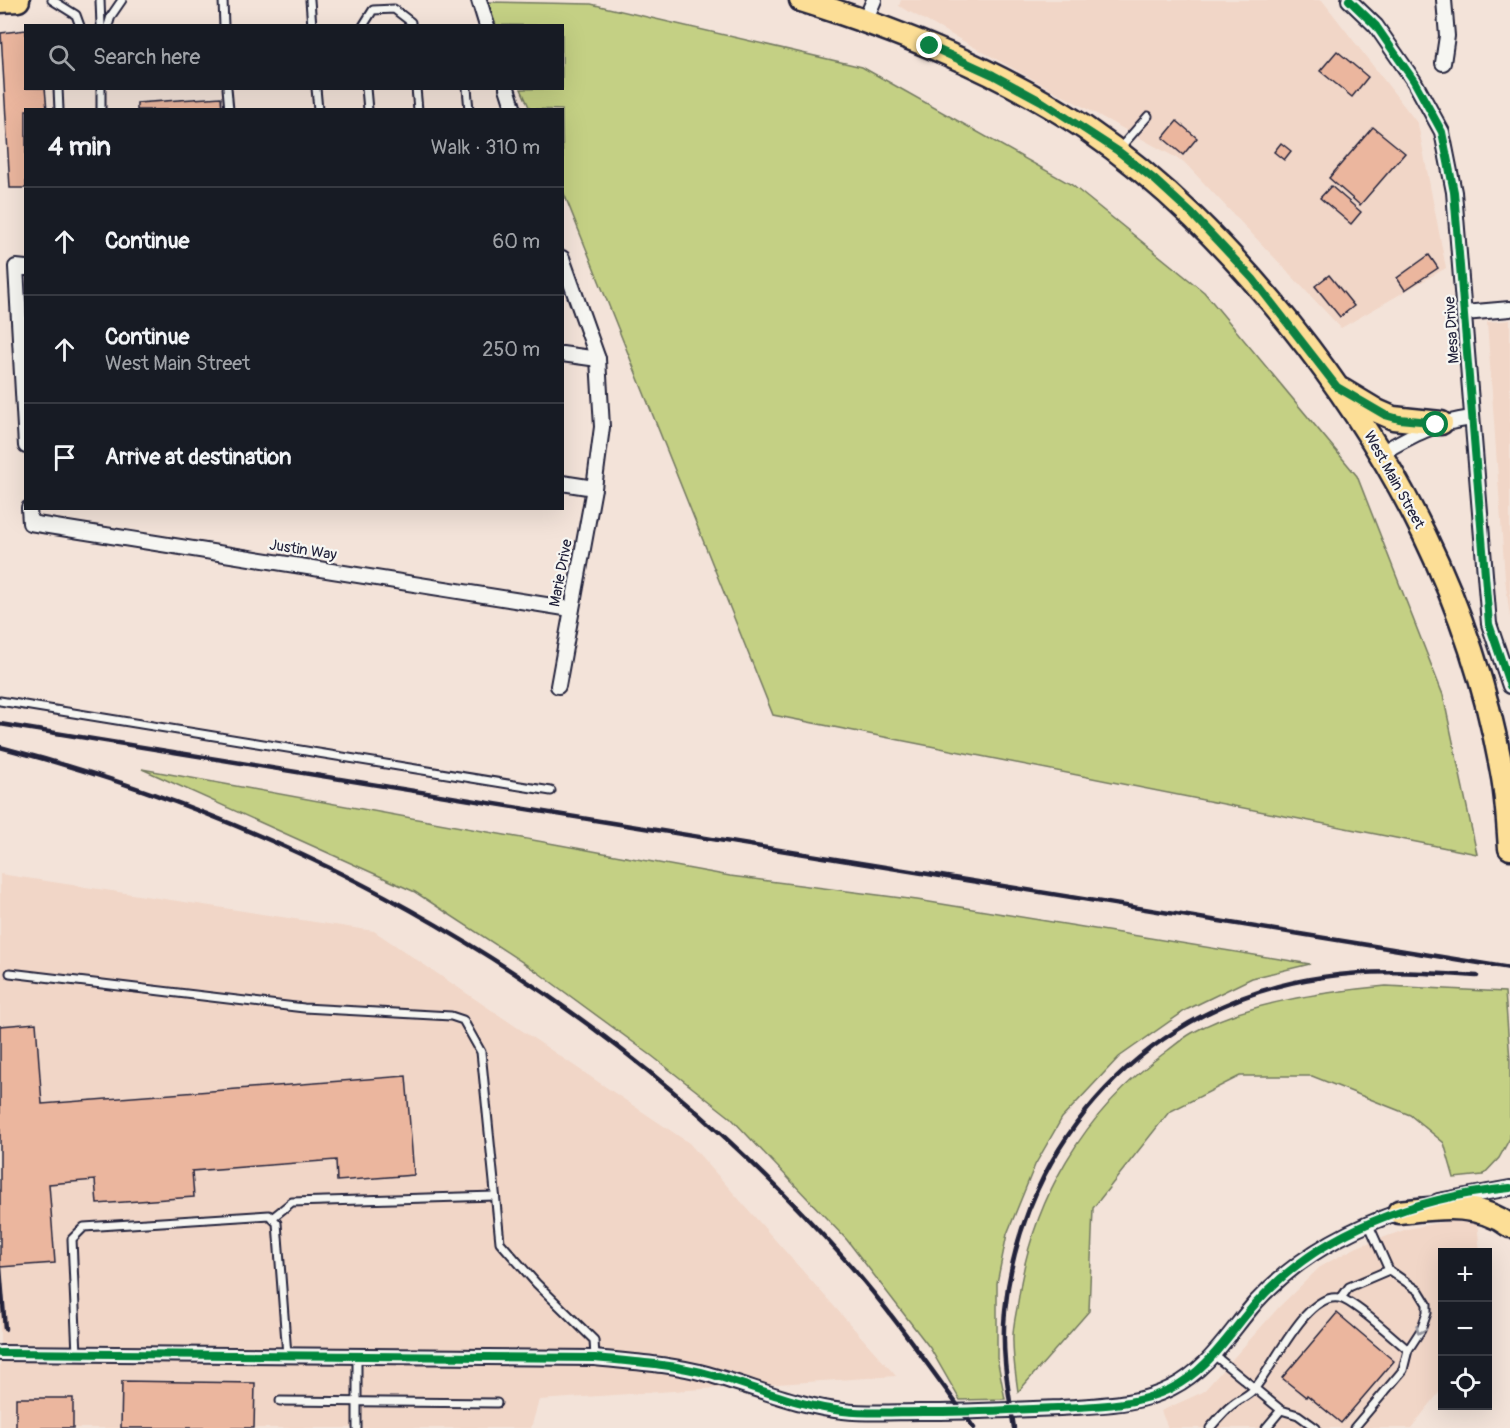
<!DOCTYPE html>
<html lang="en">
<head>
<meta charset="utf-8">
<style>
  :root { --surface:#171b24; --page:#242831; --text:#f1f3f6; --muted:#9ea1a6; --line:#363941 }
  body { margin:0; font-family:Pangolin,sans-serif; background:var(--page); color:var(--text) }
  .controls { position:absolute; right:18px; bottom:18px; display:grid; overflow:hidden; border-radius:0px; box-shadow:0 6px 24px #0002 }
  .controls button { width:54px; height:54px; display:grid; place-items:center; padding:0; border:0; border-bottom:2px solid var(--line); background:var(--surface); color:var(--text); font:30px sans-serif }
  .stop { position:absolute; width:18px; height:18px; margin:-14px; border:4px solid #0b8043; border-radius:50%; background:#fff }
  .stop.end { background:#0b8043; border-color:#fff; box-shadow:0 2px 6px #0008 }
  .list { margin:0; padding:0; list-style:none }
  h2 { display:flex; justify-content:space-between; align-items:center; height:78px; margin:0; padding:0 24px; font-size:26px }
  h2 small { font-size:20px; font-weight:400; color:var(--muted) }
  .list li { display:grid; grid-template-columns:39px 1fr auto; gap:18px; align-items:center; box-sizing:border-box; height:108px; padding:0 24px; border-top:2px solid var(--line) }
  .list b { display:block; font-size:22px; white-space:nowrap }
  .list p { margin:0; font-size:20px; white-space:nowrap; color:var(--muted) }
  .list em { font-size:20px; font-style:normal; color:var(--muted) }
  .icon { flex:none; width:33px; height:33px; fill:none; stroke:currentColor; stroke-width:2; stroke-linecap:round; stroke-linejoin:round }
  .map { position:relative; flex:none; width:1510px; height:1428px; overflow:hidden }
  .search { position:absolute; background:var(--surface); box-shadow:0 6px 24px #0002; left:24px; top:24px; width:540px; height:66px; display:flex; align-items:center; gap:15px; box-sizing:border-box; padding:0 21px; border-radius:0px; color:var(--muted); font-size:22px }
  .panel { position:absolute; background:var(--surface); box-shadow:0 6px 24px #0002; left:24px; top:108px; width:540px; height:402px; border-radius:0px }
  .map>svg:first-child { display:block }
  .built { fill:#f1d6c7 }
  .green { fill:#c4d084; stroke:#737960; stroke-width:1.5 }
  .building { fill:#ebb69e; stroke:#22223b; stroke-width:1.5 }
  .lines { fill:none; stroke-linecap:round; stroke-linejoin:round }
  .lane-casing { stroke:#22223b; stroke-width:11 }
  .street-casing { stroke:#22223b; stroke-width:18 }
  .primary-casing { stroke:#22223b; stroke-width:27 }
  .lane { stroke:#f6f6f2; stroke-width:7 }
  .street { stroke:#f6f6f2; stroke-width:14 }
  .primary { stroke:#fcde96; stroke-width:22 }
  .rail { stroke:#22223b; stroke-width:4.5 }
  .cycleway-casing { stroke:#f6f6f2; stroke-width:11 }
  .cycleway { stroke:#00873e; stroke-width:8 }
  .oneway { stroke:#9797a0 }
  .route { stroke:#0b8043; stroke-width:8 }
  .labels { text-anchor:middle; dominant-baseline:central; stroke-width:4.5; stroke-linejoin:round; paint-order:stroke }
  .street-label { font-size:15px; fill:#22223b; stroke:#f6f6f2 }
</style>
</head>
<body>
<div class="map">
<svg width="1510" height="1428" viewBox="0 0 1510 1428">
  <rect width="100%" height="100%" fill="#f3e3d9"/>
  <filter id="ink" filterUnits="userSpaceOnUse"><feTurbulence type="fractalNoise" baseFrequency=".0167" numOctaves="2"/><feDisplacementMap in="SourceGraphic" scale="12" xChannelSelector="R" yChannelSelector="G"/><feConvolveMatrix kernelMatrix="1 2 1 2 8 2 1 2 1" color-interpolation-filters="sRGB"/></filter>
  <g filter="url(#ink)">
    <g class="built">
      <path d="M901 0H1322L1418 124 1446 268 1341 328 1184 162 899 6Z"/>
      <path d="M1510 320V618L1505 578 1487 322Z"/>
      <path d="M0 874 374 931 689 1143 896 1376 539 1400 531 1428H0Z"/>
      <path d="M1458 1219 1477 1222 1480 1252H1442V1389L1411 1428H1168L1161 1411 1203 1392 1279 1307 1321 1266 1357 1247 1407 1229Z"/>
    </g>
    <g class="green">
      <path d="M487 2 591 4 862 67 1072 185 1204 292 1357 476 1443 695 1477 854 773 715 563 191 562 110 530 109 521 89 562 88V26L496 25Z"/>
      <path d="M142 769 730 876 917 900 1310 964 1252 978 1186 1010 1119 1057 1062 1118 1035 1165 1007 1234 997 1283V1358L1005 1399 960 1400 930 1348 847 1240 731 1118 652 1056 536 971 415 892Z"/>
      <path d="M1386 986 1505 992 1510 1060V1138L1499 1158 1483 1175 1454 1178 1444 1143 1410 1115 1312 1076H1240L1169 1112 1093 1208 1089 1311 1018 1392C1016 1376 1013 1359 1013 1342 1012 1329 1016 1315 1018 1302 1031 1201 1084 1111 1167 1051 1175 1045 1183 1038 1192 1033 1247 1002 1324 992 1386 986Z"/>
    </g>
    <g class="building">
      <path d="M26 30V88H45L47 110H26V188H10L1 33Z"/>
      <path d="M1337 51 1368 77 1352 97 1320 71Z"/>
      <path d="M221 97 222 110H137V103Z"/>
      <path d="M1177 121 1197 138 1183 155 1163 138Z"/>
      <path d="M1373 127 1405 153 1360 205 1329 178Z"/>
      <path d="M1281 143 1291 151 1284 160 1274 152Z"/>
      <path d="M1331 186 1361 212 1351 224 1320 198Z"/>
      <path d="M1429 255 1438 268 1405 290 1397 278Z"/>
      <path d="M1329 275 1354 306 1340 317 1315 286Z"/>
      <path d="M36 1023 42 1104 406 1076 414 1175 337 1181 336 1160 192 1171 194 1197 97 1204 95 1180 49 1184 55 1263 0 1267V1026Z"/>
      <path d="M1337 1313 1394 1361 1341 1423 1307 1395 1306 1397 1282 1378Z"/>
      <path d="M122 1381 255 1383 254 1428H121Z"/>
      <rect x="16" y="1398" width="57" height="30"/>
    </g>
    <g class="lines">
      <defs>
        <g id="lane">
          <path d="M52 0 76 15 80 26"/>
          <path d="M100 0 101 26"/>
          <path d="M223 0 224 26"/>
          <path d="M310 0 312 26"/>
          <path d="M108 26 111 16 122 0"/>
          <path d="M363 26 373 10 394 9 411 22V26"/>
          <path d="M58 88 59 110"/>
          <path d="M227 88 229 110"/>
          <path d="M316 88 318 110"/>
          <path d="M366 88 368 110"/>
          <path d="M416 88 418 110"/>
          <path d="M467 88 469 110"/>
          <path d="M101 110V88"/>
          <path d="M1120 148 1148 116"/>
          <path d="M0 701 551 791"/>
          <path d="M10 973 304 1008 451 1016 463 1020 481 1052 500 1242 536 1283 594 1340 595 1358"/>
          <path d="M272 1218 292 1202 495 1196"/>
          <path d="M1341 1298 1349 1287 1389 1270"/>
          <path d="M77 1354 72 1239 84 1227 269 1215 277 1223 287 1355"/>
          <path d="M1214 1355 1281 1410 1298 1415 1316 1428"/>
          <path d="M280 1401 497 1403"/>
          <path d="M357 1428V1356"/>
          <path d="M1210 1428C1217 1420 1224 1411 1232 1405 1239 1399 1248 1396 1254 1389 1274 1367 1306 1292 1339 1298 1353 1300 1395 1339 1408 1350"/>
          <path d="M1266 1428 1281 1410"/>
          <path d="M1354 1428 1403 1370 1408 1350 1421 1330 1427 1313V1304L1419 1291 1389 1270 1368 1223"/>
        </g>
        <g id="street">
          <path d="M479 0 487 26"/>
          <path d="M1349 0 1376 26 1414 81 1442 132 1454 192 1489 624 1510 686"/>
          <path d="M865 21 874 0"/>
          <path d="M1443 63 1447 36 1444 0"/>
          <path d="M507 88 514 110"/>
          <path d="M26 268 16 267 26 446"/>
          <path d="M1464 313 1510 309"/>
          <path d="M562 354 598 359"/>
          <path d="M1381 453C1414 434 1434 423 1472 418"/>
          <path d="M562 483 594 488"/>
          <path d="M29 508 30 523 571 609"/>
          <path d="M558 686 594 488 602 427 598 359 562 258"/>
          <path d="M1438 1201 1510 1188"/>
          <path d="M0 1353 595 1358C633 1362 671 1364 707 1374 752 1386 796 1406 843 1411 868 1414 895 1412 920 1412 967 1412 1014 1410 1060 1408 1099 1405 1136 1406 1171 1388 1209 1369 1229 1333 1256 1302 1297 1257 1348 1229 1405 1210"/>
        </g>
        <g id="primary">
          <path d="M801 0C900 31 998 70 1085 128 1164 182 1229 249 1289 323 1396 457 1471 602 1502 772 1507 797 1508 823 1510 848"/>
          <path d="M0 1 18 0"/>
          <path d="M1342 390 1377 411 1393 418 1441 423"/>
          <path d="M1399 1212C1437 1208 1477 1201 1510 1226"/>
        </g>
      </defs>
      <use href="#lane" class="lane-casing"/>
      <use href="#street" class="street-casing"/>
      <use href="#primary" class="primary-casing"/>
      <use href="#lane" class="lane"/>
      <use href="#street" class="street"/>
      <use href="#primary" class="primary"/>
      <g class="rail">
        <path d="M0 724 1510 968"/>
        <path d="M0 747C332 833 621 1006 848 1263 894 1315 933 1372 974 1428"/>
        <path d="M0 1268 5 1329"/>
        <path d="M1014 1428C1008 1389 1001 1351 1005 1311 1021 1139 1152 1001 1323 977 1374 969 1426 973 1477 976"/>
      </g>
      <defs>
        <g id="cycleway">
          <path d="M1349 0 1376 26 1414 81 1442 132 1454 192 1489 624 1510 686"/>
          <path d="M0 1353 595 1358C633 1362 672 1364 709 1374 753 1386 797 1406 843 1411 869 1414 897 1412 923 1412 968 1412 1013 1410 1057 1408 1096 1406 1134 1406 1170 1389 1209 1370 1229 1333 1257 1302 1321 1231 1416 1197 1510 1188"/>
        </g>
      </defs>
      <use href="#cycleway" class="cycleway-casing"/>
      <use href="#cycleway" class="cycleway"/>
    </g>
    <defs><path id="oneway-chevron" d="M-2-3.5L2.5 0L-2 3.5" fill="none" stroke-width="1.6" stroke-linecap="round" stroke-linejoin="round" transform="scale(1.5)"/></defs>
    <use class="oneway" href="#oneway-chevron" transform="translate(1420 1330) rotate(115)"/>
  </g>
  <g class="lines" filter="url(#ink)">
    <path class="route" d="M930 46 993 75 1041 101 1118 151 1155 180 1192 214 1253 279 1337 387 1385 415 1399 419 1441 423 1436 425"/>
  </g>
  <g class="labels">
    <g class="street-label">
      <text transform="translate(1452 330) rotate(-94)">Mesa Drive</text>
      <text transform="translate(1394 480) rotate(61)">West Main Street</text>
      <text transform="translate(303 550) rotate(9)">Justin Way</text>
      <text transform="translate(561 573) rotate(-79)">Marie Drive</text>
    </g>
  </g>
</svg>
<div class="controls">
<button>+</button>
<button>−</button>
<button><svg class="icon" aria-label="locate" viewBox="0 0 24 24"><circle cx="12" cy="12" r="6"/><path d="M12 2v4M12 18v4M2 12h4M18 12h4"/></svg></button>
</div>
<div class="stop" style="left:1436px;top:425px"></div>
<div class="stop end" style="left:930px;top:46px"></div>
<div class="search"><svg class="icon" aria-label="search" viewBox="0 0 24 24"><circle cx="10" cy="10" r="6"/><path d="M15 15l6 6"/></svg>Search here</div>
<section class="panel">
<h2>4 min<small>Walk · 310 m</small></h2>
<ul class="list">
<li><svg class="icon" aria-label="ahead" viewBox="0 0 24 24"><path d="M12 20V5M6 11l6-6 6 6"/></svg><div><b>Continue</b></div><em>60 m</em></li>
<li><svg class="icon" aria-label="ahead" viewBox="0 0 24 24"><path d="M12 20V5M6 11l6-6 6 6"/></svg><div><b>Continue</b><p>West Main Street</p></div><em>250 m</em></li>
<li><svg class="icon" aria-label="arrive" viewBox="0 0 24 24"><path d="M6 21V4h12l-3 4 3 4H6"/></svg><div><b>Arrive at destination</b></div></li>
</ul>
</section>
</div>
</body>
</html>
